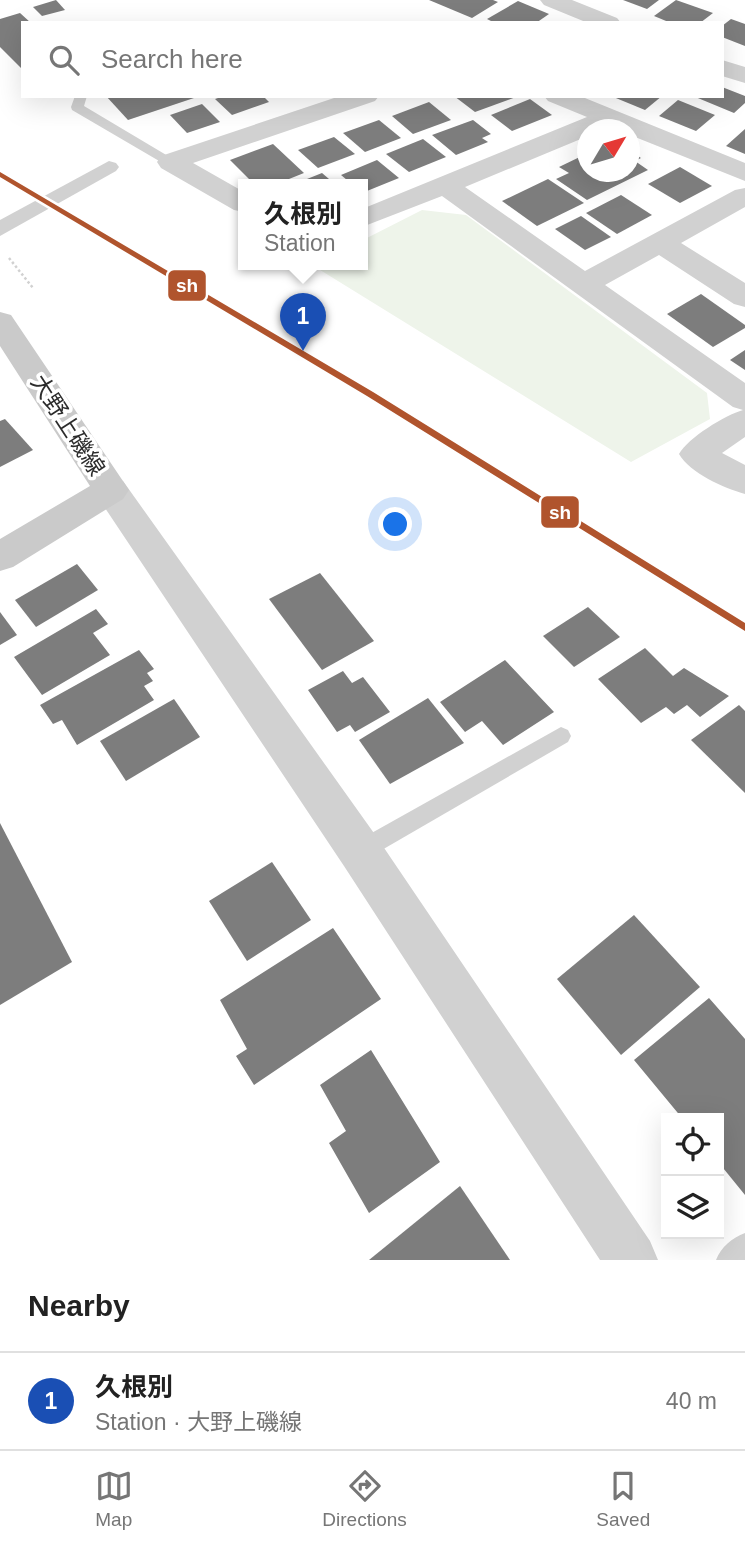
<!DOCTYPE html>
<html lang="en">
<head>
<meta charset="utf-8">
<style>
  :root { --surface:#fff; --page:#f2f2f2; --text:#222; --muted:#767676; --line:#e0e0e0; --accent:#767676 }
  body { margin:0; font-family:Helvetica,"Noto Sans JP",sans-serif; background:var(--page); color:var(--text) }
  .controls { position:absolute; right:21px; bottom:21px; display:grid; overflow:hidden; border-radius:0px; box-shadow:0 7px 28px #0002 }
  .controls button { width:63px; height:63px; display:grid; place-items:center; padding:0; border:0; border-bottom:2px solid var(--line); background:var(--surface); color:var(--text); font:35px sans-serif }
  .compass { position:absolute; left:577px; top:119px; width:63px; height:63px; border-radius:50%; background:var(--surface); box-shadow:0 7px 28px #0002; rotate:52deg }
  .you { position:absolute; left:396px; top:525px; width:24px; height:24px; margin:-18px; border:5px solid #fff; border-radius:50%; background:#1a73e8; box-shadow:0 0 0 10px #1a73e833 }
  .badge { display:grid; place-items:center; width:46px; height:46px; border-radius:50%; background:var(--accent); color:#fff; font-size:23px; font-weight:700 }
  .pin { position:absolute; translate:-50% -58px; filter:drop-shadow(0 2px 4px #0008) }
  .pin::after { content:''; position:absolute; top:37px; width:24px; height:21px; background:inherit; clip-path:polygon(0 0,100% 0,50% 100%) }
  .popup { position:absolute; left:238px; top:179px; width:130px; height:91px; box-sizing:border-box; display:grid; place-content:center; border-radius:0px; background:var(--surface); filter:drop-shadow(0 2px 5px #0005); font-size:23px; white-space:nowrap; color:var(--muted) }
  .popup b { font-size:26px; color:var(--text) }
  .popup::after { content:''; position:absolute; left:50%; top:100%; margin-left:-14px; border:14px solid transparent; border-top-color:var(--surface) }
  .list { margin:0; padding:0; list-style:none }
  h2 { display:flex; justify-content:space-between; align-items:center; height:91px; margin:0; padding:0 28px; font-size:30px }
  h2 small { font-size:23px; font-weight:400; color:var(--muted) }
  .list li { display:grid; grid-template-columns:46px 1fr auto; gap:21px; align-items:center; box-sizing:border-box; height:98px; padding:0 28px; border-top:2px solid var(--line) }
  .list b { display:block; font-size:26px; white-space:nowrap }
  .list p { margin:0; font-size:23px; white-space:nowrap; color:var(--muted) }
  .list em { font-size:23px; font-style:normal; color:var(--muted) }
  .icon { flex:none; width:38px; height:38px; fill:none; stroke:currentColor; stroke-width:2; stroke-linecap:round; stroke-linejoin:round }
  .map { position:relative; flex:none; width:745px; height:1260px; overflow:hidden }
  .search { position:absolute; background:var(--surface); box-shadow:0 7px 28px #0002; left:21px; right:21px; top:21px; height:77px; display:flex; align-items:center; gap:18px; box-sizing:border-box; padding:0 24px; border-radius:0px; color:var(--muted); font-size:26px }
  .sheet { height:189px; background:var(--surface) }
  nav { display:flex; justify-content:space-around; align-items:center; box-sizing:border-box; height:98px; border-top:2px solid var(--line); background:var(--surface); font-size:19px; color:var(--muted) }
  nav a { display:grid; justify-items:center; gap:4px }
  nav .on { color:var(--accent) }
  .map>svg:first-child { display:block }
  .green { fill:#eef4ea }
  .building { fill:#7d7d7d }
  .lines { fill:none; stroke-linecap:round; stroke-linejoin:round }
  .path { stroke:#d1d1d1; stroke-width:2.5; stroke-dasharray:2.5 2.5; stroke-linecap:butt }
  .service { fill:#d1d1d1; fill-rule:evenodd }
  .pedestrian { fill:#d1d1d1; fill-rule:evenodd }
  .minor { fill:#d1d1d1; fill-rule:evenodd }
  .tertiary { fill:#d1d1d1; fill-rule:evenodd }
  .secondary { fill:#cacaca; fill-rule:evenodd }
  .rail-1-casing { stroke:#fff; stroke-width:5 }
  .rail-1 { fill:#b0542d; fill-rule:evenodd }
  .labels { text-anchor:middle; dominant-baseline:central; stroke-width:7; stroke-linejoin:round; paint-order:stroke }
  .street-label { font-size:23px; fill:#2c2c2c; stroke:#fff }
  .line-badge { stroke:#fff; stroke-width:2.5 }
  .badge-label { font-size:19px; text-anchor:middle; font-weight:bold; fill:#fff }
</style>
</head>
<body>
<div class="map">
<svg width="745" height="1260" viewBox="0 0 745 1260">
  <rect width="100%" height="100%" fill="#fff"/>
  <path class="green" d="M422 210 466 215 707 393 710 419 631 462 312 265H362L363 240Z"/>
  <g class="building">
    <path d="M56 0 65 10 42 16 33 7Z"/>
    <path d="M429 0H493L498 2 472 18Z"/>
    <path d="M623 0H659L647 9Z"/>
    <path d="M676 0 713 13 700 23H671L654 16Z"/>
    <path d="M518 1 549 14 536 23H495L487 19Z"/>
    <path d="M20 13 31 23H23V70L0 47V19Z"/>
    <path d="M731 19 745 24V46L722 37V26Z"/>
    <path d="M722 87 745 96V103L734 113 693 96H722Z"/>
    <path d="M106 96H197V97L128 120Z"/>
    <path d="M224 96H263L269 102 232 115 215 99Z"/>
    <path d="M454 96H516V97L475 112Z"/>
    <path d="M611 96H662L645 110Z"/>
    <path d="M530 99 552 115 512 131 491 115Z"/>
    <path d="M678 100 715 115 696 131 659 116Z"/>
    <path d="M429 102 451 120 413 134 392 116Z"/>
    <path d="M202 104 220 122 187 133 170 115Z"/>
    <path d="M379 120 401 138 365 152 343 133Z"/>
    <path d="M473 120 491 134 482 138 488 142 456 155 432 135Z"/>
    <path d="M745 129V154L726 146Z"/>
    <path d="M334 137 355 154 318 168 298 150Z"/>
    <path d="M423 139 446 157 409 172 386 154Z"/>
    <path d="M273 144 304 173 274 185H255L230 160Z"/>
    <path d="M630 151 641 158 635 161 648 170 587 200 556 179 569 173 559 167 588 153V172H630Z"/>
    <path d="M377 160 399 178 362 193V185H353L341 175Z"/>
    <path d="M680 167 712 186 680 203 648 184Z"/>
    <path d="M322 173 336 185H292Z"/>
    <path d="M548 179 584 203 537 226 502 201Z"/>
    <path d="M621 195 652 215 617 234 586 213Z"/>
    <path d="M581 216 611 237 585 250 555 229Z"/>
    <path d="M701 294 745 325V328L713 347 667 314Z"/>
    <path d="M745 350V370L730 360Z"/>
    <path d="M5 419 33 450 0 467V421Z"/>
    <path d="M77 564 98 590 36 627 15 600Z"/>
    <path d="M320 573 374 641 322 670 269 599Z"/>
    <path d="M588 607 620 637 574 667 543 636Z"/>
    <path d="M96 609 108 624 93 633 110 655 42 695 14 657Z"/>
    <path d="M0 612 17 635 0 645Z"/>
    <path d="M645 648 673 676 684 668 729 696 700 717 687 705 674 714 666 707 641 723 598 679Z"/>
    <path d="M139 650 154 669 147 673 153 681 144 686 154 700 77 745 62 720 53 724 40 705Z"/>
    <path d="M505 660 554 712 503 745 482 721 465 732 440 702Z"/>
    <path d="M343 671 352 683 363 677 390 712 355 732 350 725 337 732 308 690Z"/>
    <path d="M428 698 464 743 390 784 359 740Z"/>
    <path d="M174 699 200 737 126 781 100 741Z"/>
    <path d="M739 705 745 711V793L691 740Z"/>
    <path d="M0 823 72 962 0 1005Z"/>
    <path d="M272 862 311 920 247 961 209 901Z"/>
    <path d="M634 915 700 987 621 1055 557 979Z"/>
    <path d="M333 928 381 999 254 1085 236 1056 247 1049 220 1000Z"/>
    <path d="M709 998 745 1039V1195L719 1163V1118H682L634 1060Z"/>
    <path d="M371 1050 440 1162 369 1213 329 1143 346 1131 320 1085Z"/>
    <path d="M460 1186 510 1260H369Z"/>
  </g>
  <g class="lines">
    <path class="path" d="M9 258 33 288"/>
    <g class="service">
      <path d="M75 96H87L84 106 178 162 176 165H166L72 110 71 107Z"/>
      <path d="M561 727 568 730 571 736 568 742 368 858 360 861 352 858 349 851 352 844Z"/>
      <path d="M745 1233V1260H716C721 1247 732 1238 745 1233Z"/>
    </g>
    <path class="pedestrian" d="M109 161 116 163 119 167 116 171 0 236V220Z"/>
    <g class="minor">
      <path d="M540 0H572L617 18 621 23H588L544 5Z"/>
      <path d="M722 60 745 67V83L722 76Z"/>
      <path d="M340 96H379L375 101 193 163 244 192V212L234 210 161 168 157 162 161 156Z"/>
      <path d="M544 96H580L745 163V181L630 135V130L609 127 588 130V136L465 187 585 271 735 190 745 188V207L681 243 745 283V307L734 304 659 255 605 285 745 383V437L722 453 745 465V494C724 488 690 473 679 454 688 438 725 415 743 410L733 407 442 196 362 227V209L587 117 548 101Z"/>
    </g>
    <path class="tertiary" d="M111 477 123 481 376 836 650 1241 658 1260H600L344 866 99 499 93 490 99 481Z"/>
    <path class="secondary" d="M0 312 11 315 129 490 123 499 13 567 0 571V539L90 486 0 346Z"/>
    <defs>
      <path id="rail-1" d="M0 172 373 392 745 623V631L367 396 0 177Z"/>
    </defs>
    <use href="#rail-1" class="rail-1-casing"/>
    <use href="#rail-1" class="rail-1"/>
  </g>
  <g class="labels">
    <g class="street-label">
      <text transform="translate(68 425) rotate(57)">大野上磯線</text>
    </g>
  </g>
  <g class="line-badge">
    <rect x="167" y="269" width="40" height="33" rx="7" fill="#b0542d"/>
    <rect x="540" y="495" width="40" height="34" rx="7" fill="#b0542d"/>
  </g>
  <g class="badge-label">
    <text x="187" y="292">sh</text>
    <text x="560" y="519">sh</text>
  </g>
</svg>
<div class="controls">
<button><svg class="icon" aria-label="locate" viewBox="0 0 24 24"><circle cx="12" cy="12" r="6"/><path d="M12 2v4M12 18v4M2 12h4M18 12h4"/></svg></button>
<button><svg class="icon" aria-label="layers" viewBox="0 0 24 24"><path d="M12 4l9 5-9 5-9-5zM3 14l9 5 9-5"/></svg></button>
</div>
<svg class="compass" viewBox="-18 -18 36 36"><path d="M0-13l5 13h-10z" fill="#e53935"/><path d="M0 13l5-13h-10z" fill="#767676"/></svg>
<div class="you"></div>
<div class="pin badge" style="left:303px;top:351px;background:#1a4fb4">1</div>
<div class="popup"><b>久根別</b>Station</div>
<div class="search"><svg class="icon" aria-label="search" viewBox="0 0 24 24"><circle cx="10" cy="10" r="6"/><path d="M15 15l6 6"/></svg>Search here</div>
</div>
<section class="sheet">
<h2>Nearby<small></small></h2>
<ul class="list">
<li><span class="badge" style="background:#1a4fb4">1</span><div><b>久根別</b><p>Station · 大野上磯線</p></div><em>40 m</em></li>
</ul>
</section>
<nav>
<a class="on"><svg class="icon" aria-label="map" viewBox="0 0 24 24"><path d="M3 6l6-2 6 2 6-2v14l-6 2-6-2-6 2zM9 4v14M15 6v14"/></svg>Map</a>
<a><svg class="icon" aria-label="directions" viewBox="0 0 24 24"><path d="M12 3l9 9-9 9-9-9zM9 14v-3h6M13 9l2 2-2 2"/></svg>Directions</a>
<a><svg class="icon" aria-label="saved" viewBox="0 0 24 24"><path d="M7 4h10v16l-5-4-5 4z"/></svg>Saved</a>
</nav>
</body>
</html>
